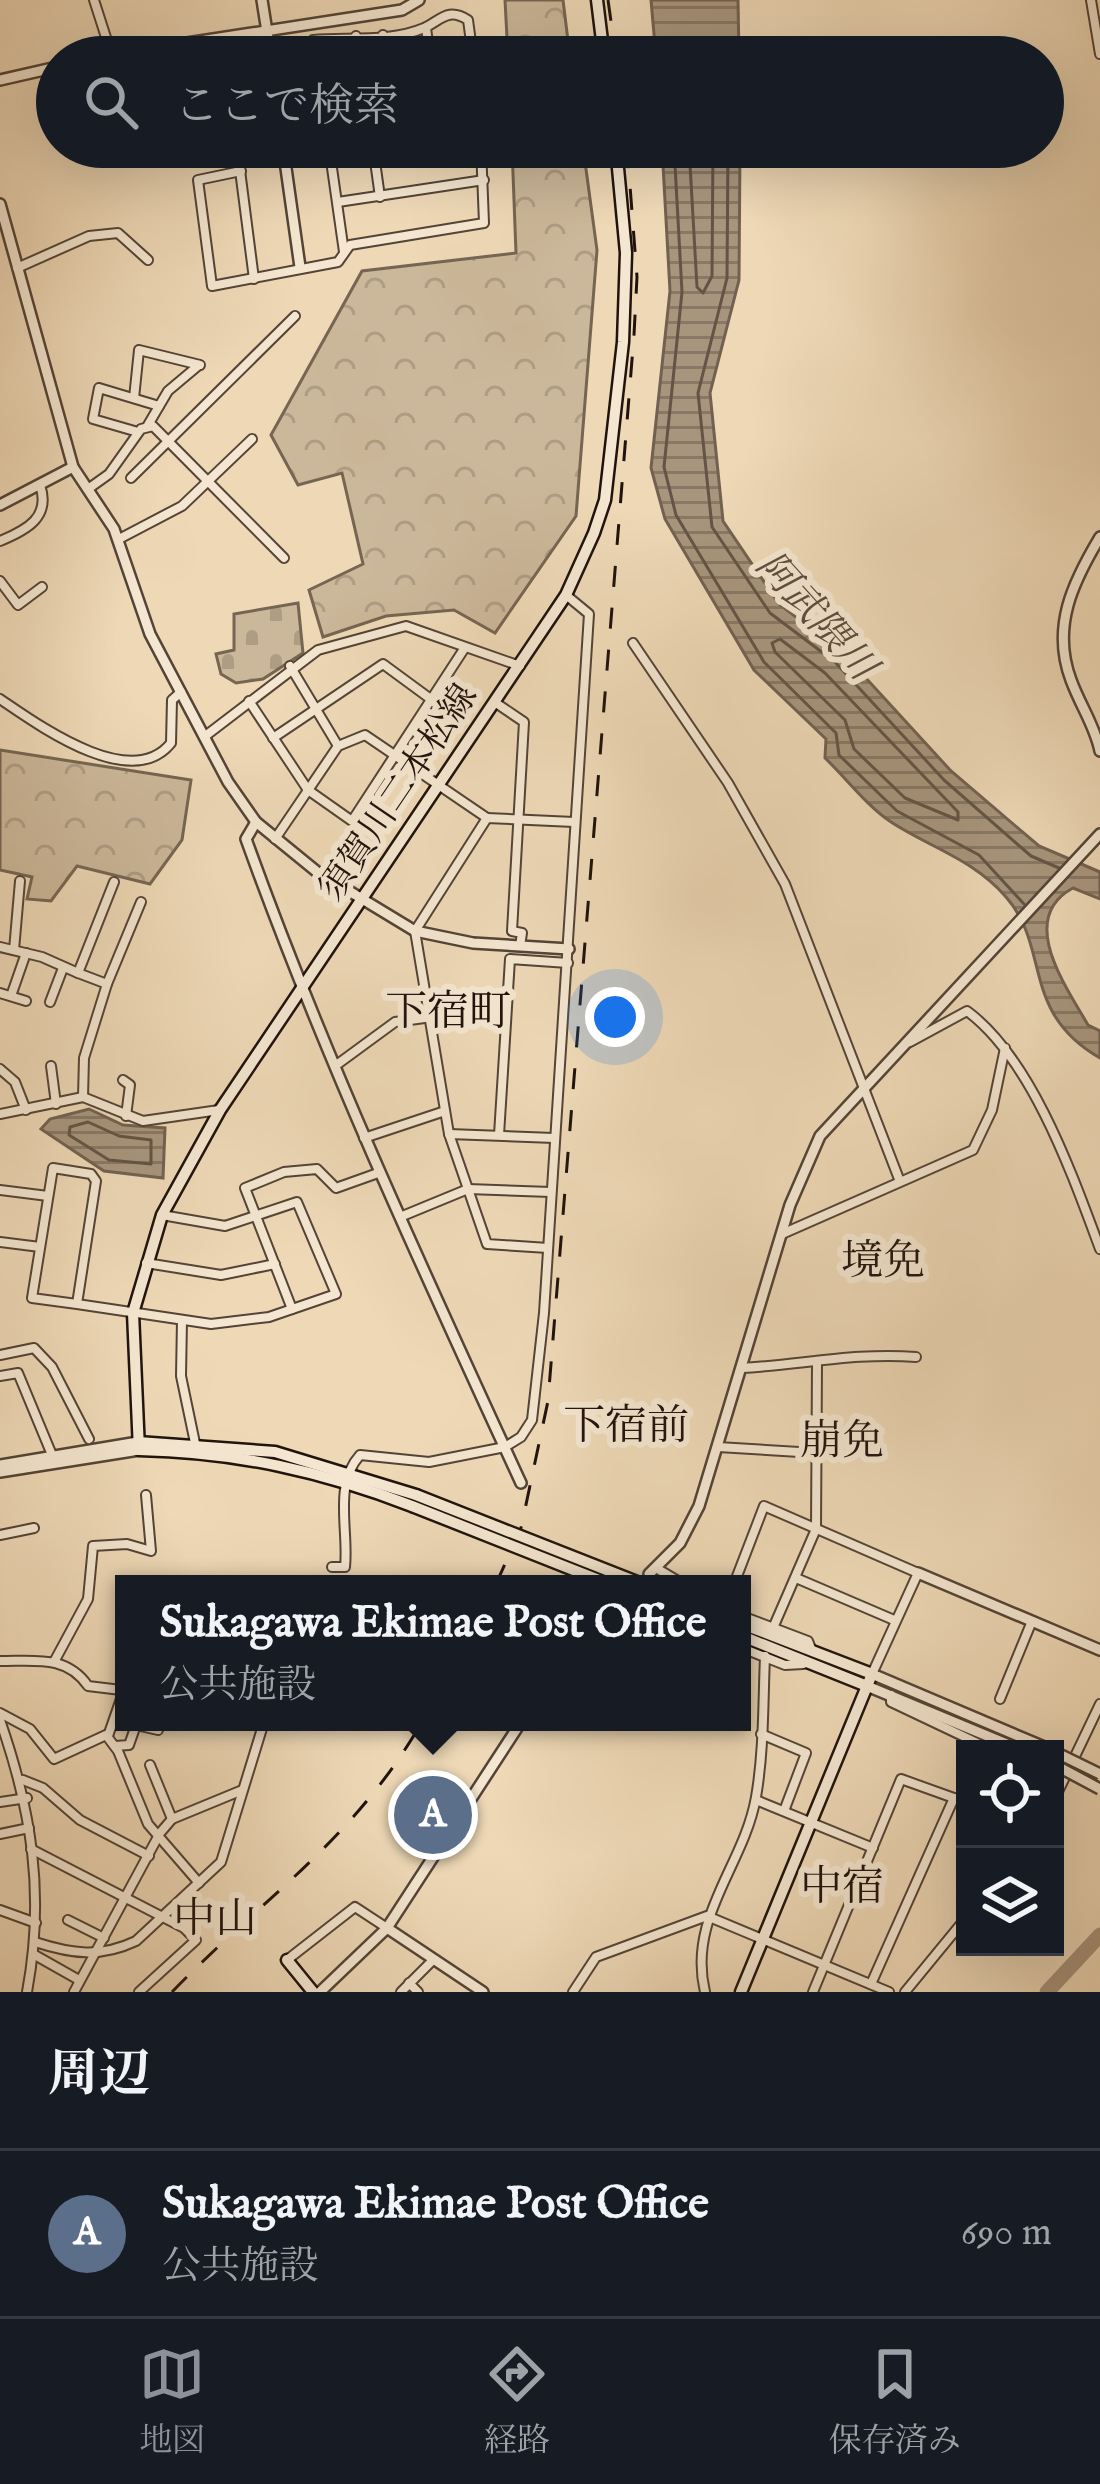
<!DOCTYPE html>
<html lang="ja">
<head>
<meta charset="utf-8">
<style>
  :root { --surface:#171b24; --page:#242831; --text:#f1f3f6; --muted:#9ea1a6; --line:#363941; --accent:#8c9099 }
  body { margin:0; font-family:"IM FELL English","Noto Serif JP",serif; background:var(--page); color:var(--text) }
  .controls { position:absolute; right:36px; bottom:36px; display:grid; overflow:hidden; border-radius:0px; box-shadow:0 12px 48px #0002 }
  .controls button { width:108px; height:108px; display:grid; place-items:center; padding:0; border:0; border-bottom:3px solid var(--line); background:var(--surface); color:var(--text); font:60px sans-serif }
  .you { position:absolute; left:615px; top:1017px; width:42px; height:42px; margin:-30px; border:9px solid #fff; border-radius:50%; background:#1a73e8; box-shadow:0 0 0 18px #1a73e833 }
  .badge { display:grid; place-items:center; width:78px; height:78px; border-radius:50%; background:var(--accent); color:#fff; font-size:39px; font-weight:700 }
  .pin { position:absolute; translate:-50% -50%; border:6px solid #fff; box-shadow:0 3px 12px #0006 }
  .popup { position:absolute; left:115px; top:1575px; width:636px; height:156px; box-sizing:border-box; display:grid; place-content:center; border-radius:0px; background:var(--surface); filter:drop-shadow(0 3px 9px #0005); font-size:39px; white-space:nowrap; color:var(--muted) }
  .popup b { font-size:45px; color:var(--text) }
  .popup::after { content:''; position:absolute; left:50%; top:100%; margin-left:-24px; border:24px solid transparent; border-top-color:var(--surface) }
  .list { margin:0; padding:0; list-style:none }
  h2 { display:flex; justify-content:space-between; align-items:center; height:156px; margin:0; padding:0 48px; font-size:51px }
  h2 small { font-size:39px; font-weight:400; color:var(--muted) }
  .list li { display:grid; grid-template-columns:78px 1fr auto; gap:36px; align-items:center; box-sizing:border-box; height:168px; padding:0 48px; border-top:3px solid var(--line) }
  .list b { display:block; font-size:45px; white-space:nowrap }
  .list p { margin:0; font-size:39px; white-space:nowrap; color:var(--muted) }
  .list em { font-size:39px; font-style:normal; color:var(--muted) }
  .icon { flex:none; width:66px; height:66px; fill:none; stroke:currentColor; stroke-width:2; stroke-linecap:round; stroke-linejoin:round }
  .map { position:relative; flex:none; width:1100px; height:1992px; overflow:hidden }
  .search { position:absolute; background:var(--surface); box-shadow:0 12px 48px #0002; left:36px; right:36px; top:36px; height:132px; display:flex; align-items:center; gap:30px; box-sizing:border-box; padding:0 42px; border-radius:66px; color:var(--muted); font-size:45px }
  .sheet { height:324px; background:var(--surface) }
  nav { display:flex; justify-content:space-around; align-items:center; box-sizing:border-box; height:168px; border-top:3px solid var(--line); background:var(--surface); font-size:33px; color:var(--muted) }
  nav a { display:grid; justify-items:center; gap:6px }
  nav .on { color:var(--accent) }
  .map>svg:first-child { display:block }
  .forest { fill:url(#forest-crowns); stroke:#766553; stroke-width:3 }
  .cemetery { fill:url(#cemetery-stones); stroke:#766553; stroke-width:3 }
  .water { fill:url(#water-rules); stroke:#726150; stroke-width:3 }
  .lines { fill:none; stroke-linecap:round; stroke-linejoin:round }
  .shore { stroke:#645445; stroke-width:3 }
  .river { stroke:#a8957d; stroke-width:15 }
  .minor-casing { stroke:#544437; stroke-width:12 }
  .tertiary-casing { stroke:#544437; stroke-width:14 }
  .secondary-casing { stroke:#20130d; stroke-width:15 }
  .minor { stroke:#f4e6d0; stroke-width:8 }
  .tertiary { stroke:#f4e6d0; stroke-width:9 }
  .secondary { stroke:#f4e6d0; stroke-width:10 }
  .rail { stroke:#20130d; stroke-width:3; stroke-dasharray:21 21; stroke-linecap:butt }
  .tertiary-bridge-casing { stroke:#544437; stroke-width:14; stroke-linecap:butt }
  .secondary-bridge-casing { stroke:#20130d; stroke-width:15; stroke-linecap:butt }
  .tertiary-bridge { stroke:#f4e6d0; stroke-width:9 }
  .secondary-bridge { stroke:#f4e6d0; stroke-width:10 }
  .labels { text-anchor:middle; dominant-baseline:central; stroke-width:12; stroke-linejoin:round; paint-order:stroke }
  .street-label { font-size:36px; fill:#20130d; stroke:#f4e6d0 }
  .water-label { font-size:39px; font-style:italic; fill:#5d4e3f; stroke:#f4e6d0 }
  .quarter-label { font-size:42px; fill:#20130d; stroke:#f4e6d0 }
</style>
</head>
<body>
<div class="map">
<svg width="1100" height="1992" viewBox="0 0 1100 1992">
  <defs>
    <pattern id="forest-crowns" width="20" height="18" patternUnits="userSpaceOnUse" patternTransform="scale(3)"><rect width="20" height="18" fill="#cbb799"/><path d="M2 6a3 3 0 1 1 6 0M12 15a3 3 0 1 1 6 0" fill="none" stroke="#ae9c83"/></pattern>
    <pattern id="cemetery-stones" width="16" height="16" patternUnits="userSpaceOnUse" patternTransform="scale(3)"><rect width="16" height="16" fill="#cbb799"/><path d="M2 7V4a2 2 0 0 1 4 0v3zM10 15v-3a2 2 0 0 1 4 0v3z" fill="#ae9c83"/></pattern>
    <pattern id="water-rules" width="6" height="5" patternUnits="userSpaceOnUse" patternTransform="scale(3)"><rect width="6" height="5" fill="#a8957d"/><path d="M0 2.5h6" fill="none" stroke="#887865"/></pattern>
  </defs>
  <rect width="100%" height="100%" fill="#eed8b6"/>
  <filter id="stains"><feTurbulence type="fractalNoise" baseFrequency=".00167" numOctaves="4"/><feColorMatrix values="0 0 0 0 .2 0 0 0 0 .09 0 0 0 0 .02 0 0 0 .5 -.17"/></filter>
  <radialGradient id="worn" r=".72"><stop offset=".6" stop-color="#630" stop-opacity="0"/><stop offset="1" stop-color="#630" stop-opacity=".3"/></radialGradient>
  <g class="forest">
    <path d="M505 0H563L570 57H508Z"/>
    <path d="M512 147H583L597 250 576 516 495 633 454 610 386 616 323 637 309 590 363 564 342 473 298 485 271 435 362 271 516 253Z"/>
    <path d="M0 750 191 780 182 840 150 884 77 866 51 901 27 899 32 877 0 870Z"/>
  </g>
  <path class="cemetery" d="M298 603 303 653 263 679 236 683 221 674 216 654 234 650V614Z"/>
  <g class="water">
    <path d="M651 0H738L739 57H656Z"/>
    <path d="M662 147H740L739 280 710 393 723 521 779 604 843 653 951 771 1039 846 1100 872V899L1073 888C1017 918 1065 985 1088 1025L1100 1031V1058C1020 1012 1051 948 1006 897 973 859 931 848 891 822 867 806 846 778 825 758L826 739 754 670 665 519 651 468 670 291Z"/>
    <path d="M89 1109 123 1125 165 1128 163 1178 104 1171 41 1129 50 1119Z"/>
  </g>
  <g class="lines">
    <g class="shore">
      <path d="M674 147 682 292 664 467 676 515 764 662 836 733 839 755 897 811 979 855 1024 904"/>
      <path d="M689 147 697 287 703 293 712 276 713 147"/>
      <path d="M728 147 727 278 698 393 712 527 770 613 835 662 944 780 1031 856 1059 868"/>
      <path d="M780 639 825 673 958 812V820L905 798 854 749 845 720 775 652 772 643Z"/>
      <path d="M88 1122 119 1136 151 1140V1164L109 1160 69 1135 70 1127Z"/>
    </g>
    <path class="river" d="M1047 1992 1100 1935"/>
    <defs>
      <g id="minor">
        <path d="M94 0 111 53"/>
        <path d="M1091 0 1100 54"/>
        <path d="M426 28 430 57"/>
        <path d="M383 35 387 57"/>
        <path d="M356 36 359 57"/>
        <path d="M316 57 313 40C347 37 392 42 424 28 441 20 448 7 468 20L473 57"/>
        <path d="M237 147 254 279"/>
        <path d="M329 147 344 252"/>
        <path d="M373 147 380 197"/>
        <path d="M374 153 418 147"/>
        <path d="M241 171 198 180 212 286 338 262 350 245 484 223 481 147"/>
        <path d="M338 202 484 180"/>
        <path d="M17 268 89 236 118 233 148 260"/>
        <path d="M134 398 139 350 200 365"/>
        <path d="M148 425 168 391 199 365"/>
        <path d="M138 432 93 419 99 388 159 406"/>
        <path d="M131 478 295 316"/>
        <path d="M88 489 109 474 141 429 153 426 284 558"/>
        <path d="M119 539 182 506 252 439"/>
        <path d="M0 541C27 530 51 517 40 485"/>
        <path d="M0 581 18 605 42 587"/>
        <path d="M633 643 728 783 785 884 899 1179"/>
        <path d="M290 666 338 746"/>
        <path d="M0 699C37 724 131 793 171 743L172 700 181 692"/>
        <path d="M249 701 308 790 352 821 464 649"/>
        <path d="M496 703 524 722 512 931 522 933 520 946"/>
        <path d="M204 737 318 650 406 626 520 666"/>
        <path d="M273 738 383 664 432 700"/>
        <path d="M275 839 338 746 365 735 487 818"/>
        <path d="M0 947 42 957 78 973"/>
        <path d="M14 950 20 881"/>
        <path d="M107 984 141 902"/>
        <path d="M0 993 26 1001"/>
        <path d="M11 996 26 953"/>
        <path d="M50 1002 63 968"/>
        <path d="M910 1042 967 1011C1032 1059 1072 1174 1100 1249"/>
        <path d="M51 1066 56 1104"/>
        <path d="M335 1066 395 1022 506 1007"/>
        <path d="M0 1069 15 1082 26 1110"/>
        <path d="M123 1080 130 1085 126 1116"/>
        <path d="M83 1097 84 1058 107 984 78 973 114 882"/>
        <path d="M0 1114 83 1097 143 1121 219 1110"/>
        <path d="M449 1134 554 1138"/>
        <path d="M499 1135 510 959 568 963"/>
        <path d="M364 1138 445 1111"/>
        <path d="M0 1190 48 1196"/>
        <path d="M400 1217 468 1189 551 1192"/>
        <path d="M782 1234 973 1150 992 1110 1005 1048"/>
        <path d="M0 1242 40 1247"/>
        <path d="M548 1248 487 1244 449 1134 415 931 487 818 574 822"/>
        <path d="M146 1263 221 1275 275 1264"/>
        <path d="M77 1304 32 1298 53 1168 91 1174 96 1181 77 1304 211 1324 269 1317 336 1294 297 1202 225 1226 162 1215"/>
        <path d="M292 1309 245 1188 284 1172 317 1169 336 1188 378 1173"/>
        <path d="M182 1320 181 1376 195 1443"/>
        <path d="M0 1355 34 1348 52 1367 89 1439"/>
        <path d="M742 1368C800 1365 857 1352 916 1357"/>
        <path d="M0 1376 18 1373 52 1455"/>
        <path d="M718 1447 816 1453"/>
        <path d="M0 1535 34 1528"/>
        <path d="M332 1567H345C349 1531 333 1485 360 1455L429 1462 505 1447 521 1437 532 1420 544 1313 589 614 566 595"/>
        <path d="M656 1568 683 1584"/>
        <path d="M796 1578 894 1620"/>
        <path d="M734 1584 764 1506 918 1573 872 1674"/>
        <path d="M742 1616 808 1641 812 1651"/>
        <path d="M773 1628 816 1529 817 1364"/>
        <path d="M742 1648 785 1665 803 1664"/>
        <path d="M0 1661C35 1661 67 1655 88 1686L121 1690"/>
        <path d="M54 1662 88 1599 93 1546 127 1544 151 1551 146 1495"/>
        <path d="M891 1695V1702L990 1749"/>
        <path d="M1000 1699 1032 1621"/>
        <path d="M0 1713 30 1729 54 1759 106 1735 118 1751 148 1824 199 1883"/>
        <path d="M0 1720C32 1812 45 1895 27 1992"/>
        <path d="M761 1734 806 1753 784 1811"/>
        <path d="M108 1736 124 1690"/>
        <path d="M115 1746 129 1745 136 1725 158 1730"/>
        <path d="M150 1765 172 1819"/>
        <path d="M23 1780 43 1788 80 1820 149 1856"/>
        <path d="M1055 1798 1100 1704"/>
        <path d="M756 1800 873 1848"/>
        <path d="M0 1802 27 1798"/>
        <path d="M0 1834 29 1828"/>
        <path d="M31 1849 184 1928 196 1940 139 1992"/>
        <path d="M0 1910 36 1923"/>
        <path d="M68 1920 104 1938"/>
        <path d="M35 1942C72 1954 100 1958 136 1941L221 1862 264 1722"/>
        <path d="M33 1954 79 1980"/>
        <path d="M287 1960 355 1907 387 1928"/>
        <path d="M409 1983 418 1992"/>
        <path d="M871 1984 954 1798"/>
        <path d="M74 1992 160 1833 172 1819 240 1791"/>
        <path d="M401 1992 433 1960"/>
        <path d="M573 1992 596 1957 707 1916 889 1992"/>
        <path d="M705 1992C687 1917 744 1866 756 1797 764 1751 763 1702 765 1656"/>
        <path d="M813 1992 901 1779 965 1802"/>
        <path d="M905 1992 965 1919"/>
      </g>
      <g id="tertiary">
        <path d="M262 0 271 57"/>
        <path d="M96 57 402 10 419 0"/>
        <path d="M0 80 57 67"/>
        <path d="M283 147 300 267"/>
        <path d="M0 204 73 467 114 529 150 634 228 782 256 822 316 871 415 931 473 943 569 949"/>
        <path d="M0 505 73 467"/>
        <path d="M1100 537C1073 582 1051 627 1071 680 1080 705 1095 726 1100 751"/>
        <path d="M256 822 246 839C325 1059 423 1270 521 1483"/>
        <path d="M0 1465 138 1442"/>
        <path d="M0 1472 139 1450"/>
        <path d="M918 1573 1100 1650"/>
        <path d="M649 1574 680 1543 699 1506 790 1205 820 1136 1100 834"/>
        <path d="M872 1674 1049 1749"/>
        <path d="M867 1686 1019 1749"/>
        <path d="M387 1928 483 1992"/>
        <path d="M320 1992 387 1928 521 1722"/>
      </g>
      <g id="secondary">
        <path d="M597 0 604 57"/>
        <path d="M138 1442 275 1452 416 1495"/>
        <path d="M412 1506C322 1471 236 1452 139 1450L133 1313 162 1215 220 1110 566 595 594 533 605 500 623 342 626 253 616 147"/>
        <path d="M742 1636 867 1686"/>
        <path d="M287 1960 313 1992"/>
        <path d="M741 1992 872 1674 742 1624"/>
      </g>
    </defs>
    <use href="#minor" class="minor-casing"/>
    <use href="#tertiary" class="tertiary-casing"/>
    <use href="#secondary" class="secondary-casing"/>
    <use href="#minor" class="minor"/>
    <use href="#tertiary" class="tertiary"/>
    <use href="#secondary" class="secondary"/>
    <g class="rail">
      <path d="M608 0 616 57"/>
      <path d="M496 1584 521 1528 548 1401 634 335 637 277 627 147"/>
      <path d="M172 1992C264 1897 353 1841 422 1722"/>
    </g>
    <defs>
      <g id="tertiary-bridge">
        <path d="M1055 1752 1100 1774"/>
        <path d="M1055 1765 1100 1789"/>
      </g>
      <g id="secondary-bridge">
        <path d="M416 1495 642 1584"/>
        <path d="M412 1506 609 1584"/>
      </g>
    </defs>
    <use href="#tertiary-bridge" class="tertiary-bridge-casing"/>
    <use href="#secondary-bridge" class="secondary-bridge-casing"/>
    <use href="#tertiary-bridge" class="tertiary-bridge"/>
    <use href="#secondary-bridge" class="secondary-bridge"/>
  </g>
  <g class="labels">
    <g class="street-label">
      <text transform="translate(399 793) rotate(-56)">須賀川二本松線</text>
    </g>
    <g class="water-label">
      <text transform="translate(815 617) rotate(48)">阿武隈川</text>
    </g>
    <g class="quarter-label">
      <text x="448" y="1013">下宿町</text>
      <text x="883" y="1262">境免</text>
      <text x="626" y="1427">下宿前</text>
      <text x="842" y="1442">崩免</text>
      <text x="842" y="1888">中宿</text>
      <text x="215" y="1920">中山</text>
    </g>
  </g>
  <rect width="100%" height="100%" filter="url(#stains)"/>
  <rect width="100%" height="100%" fill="url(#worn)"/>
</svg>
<div class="controls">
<button><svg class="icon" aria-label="locate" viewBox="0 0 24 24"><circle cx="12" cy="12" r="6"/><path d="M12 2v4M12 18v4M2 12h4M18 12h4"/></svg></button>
<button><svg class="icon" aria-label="layers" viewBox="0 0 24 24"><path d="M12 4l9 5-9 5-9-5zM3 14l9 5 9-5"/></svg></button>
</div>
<div class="you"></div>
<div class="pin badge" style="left:433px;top:1815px;background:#5c6f8a">A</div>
<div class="popup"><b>Sukagawa Ekimae Post Office</b>公共施設</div>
<div class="search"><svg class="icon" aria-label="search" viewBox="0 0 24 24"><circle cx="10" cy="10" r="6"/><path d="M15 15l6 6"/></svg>ここで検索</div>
</div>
<section class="sheet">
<h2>周辺<small></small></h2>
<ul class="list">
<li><span class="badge" style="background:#5c6f8a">A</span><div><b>Sukagawa Ekimae Post Office</b><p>公共施設</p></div><em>690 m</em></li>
</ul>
</section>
<nav>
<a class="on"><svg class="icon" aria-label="map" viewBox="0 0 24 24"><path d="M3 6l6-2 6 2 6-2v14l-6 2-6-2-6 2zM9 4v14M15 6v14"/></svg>地図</a>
<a><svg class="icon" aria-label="directions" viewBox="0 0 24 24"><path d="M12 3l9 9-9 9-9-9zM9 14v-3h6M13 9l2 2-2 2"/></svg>経路</a>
<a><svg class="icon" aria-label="saved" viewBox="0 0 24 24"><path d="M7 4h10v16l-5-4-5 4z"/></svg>保存済み</a>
</nav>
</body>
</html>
